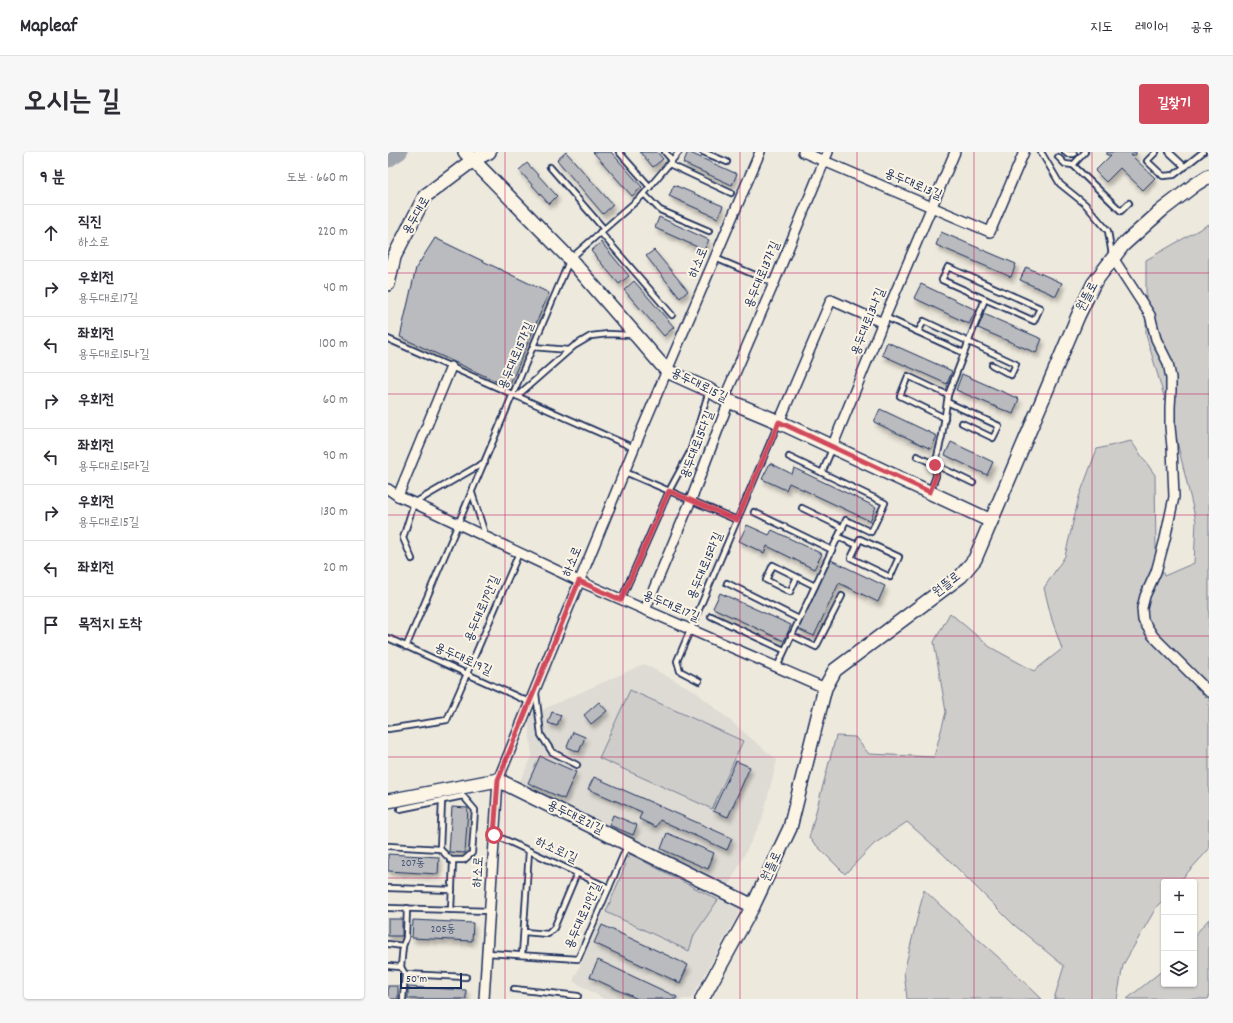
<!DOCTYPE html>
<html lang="ko">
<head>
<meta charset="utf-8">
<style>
  :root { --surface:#fff; --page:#f7f7f7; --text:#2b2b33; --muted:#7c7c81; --line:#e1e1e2; --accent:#d1495b }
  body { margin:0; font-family:Dekko,"Poor Story",sans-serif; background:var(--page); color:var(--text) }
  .controls { position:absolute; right:12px; bottom:12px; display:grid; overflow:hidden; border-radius:4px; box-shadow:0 1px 3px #0004 }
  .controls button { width:36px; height:36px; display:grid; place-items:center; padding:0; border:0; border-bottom:1px solid var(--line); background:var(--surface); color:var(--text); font:20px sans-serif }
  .scale { position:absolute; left:12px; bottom:10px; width:62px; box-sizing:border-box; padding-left:4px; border:2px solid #1b2f5e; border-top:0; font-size:11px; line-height:14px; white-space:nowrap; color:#1b2f5e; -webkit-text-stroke:3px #fcf5e5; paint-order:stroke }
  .stop { position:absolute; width:12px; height:12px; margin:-9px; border:3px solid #d1495b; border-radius:50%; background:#fff }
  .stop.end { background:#d1495b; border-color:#fff; box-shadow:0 1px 4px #0008 }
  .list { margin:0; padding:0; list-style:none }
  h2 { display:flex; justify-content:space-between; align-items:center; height:52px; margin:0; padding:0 16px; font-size:17px }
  h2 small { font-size:13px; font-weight:400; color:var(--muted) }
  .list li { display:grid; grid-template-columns:26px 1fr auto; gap:12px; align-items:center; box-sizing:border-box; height:56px; padding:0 16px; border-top:1px solid var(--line) }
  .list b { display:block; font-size:15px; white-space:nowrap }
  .list p { margin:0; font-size:13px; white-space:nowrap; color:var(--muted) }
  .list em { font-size:13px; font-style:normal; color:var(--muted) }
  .icon { flex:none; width:22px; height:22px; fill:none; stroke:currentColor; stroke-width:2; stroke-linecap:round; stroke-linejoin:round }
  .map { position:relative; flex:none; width:821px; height:847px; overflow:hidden; border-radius:4px }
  header { display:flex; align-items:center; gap:24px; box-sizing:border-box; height:56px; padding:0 20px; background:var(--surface); border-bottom:1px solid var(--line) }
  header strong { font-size:19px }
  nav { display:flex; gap:22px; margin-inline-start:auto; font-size:14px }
  .intro { display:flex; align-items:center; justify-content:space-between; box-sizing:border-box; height:96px; padding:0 24px }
  h1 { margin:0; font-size:28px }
  .button { padding:10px 18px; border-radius:4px; background:var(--accent); color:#fff; font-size:14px; font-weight:700 }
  main { display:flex; gap:24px; padding:0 24px }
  aside { flex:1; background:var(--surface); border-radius:4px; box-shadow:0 1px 3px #0004 }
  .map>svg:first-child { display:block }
  .built { fill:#dedbd4 }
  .green { fill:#cfcdca; stroke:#757e94 }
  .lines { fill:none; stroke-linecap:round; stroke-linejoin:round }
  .river { stroke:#a2a7af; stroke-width:15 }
  .building { fill:#babbbe; stroke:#1b2f5e; filter:url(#shadow) }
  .lane-casing { stroke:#1b2f5e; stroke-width:8 }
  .street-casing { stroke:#1b2f5e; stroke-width:12 }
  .secondary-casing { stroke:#1b2f5e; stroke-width:16 }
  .lane { stroke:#fcf5e5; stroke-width:4.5 }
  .street { stroke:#fcf5e5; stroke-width:9 }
  .secondary { stroke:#fcf5e5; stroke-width:13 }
  .route { stroke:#d1495b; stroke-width:5 }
  .grid { fill:none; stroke:#c2185b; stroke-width:1; stroke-opacity:0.55 }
  .labels { text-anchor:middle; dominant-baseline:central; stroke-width:4; stroke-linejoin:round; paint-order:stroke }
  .number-label { font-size:11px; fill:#435276 }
  .street-label { font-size:13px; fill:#1b2f5e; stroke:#fcf5e5 }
</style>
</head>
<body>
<header>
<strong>Mapleaf</strong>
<nav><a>지도</a><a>레이어</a><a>공유</a></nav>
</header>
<div class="intro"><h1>오시는 길</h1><a class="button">길찾기</a></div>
<main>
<aside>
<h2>9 분<small>도보 · 660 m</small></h2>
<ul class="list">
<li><svg class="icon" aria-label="ahead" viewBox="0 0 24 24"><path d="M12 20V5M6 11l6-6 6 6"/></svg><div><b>직진</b><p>하소로</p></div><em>220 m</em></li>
<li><svg class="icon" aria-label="right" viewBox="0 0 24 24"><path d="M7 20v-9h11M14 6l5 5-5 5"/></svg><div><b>우회전</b><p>용두대로17길</p></div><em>40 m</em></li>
<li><svg class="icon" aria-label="left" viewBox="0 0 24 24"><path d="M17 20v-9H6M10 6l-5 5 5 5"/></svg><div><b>좌회전</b><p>용두대로15나길</p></div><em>100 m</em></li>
<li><svg class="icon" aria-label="right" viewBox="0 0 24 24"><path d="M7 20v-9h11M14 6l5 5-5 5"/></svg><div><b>우회전</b></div><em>60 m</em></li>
<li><svg class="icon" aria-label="left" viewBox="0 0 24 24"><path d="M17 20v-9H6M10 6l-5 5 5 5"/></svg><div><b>좌회전</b><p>용두대로15라길</p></div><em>90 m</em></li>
<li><svg class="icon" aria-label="right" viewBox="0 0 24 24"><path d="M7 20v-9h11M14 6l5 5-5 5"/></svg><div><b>우회전</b><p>용두대로15길</p></div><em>130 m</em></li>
<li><svg class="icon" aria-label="left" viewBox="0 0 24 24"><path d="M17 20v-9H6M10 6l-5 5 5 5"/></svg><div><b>좌회전</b></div><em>20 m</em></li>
<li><svg class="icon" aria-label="arrive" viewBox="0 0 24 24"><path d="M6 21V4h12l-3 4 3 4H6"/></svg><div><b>목적지 도착</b></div></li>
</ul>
</aside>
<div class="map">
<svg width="821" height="847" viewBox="0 0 821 847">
  <defs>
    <filter id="shadow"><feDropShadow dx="2.5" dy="4.5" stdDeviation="2" flood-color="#0004"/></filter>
  </defs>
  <rect width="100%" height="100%" fill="#eee9dd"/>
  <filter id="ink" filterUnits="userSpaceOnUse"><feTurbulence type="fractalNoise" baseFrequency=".025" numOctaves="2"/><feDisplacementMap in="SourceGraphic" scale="8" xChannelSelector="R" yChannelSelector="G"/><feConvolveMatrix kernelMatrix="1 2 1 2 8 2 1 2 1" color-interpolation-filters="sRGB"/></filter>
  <g filter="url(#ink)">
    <g class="built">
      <path d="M256 512 307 539 389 608 374 668 337 741 129 635 144 605 140 564Z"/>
      <path d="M242 702 353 757 303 847H216L185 829Z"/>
    </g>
    <g class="green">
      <path d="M821 72V697L791 730H776V747L769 754 735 813 729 847H666L676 814 625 772 554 701 519 670 486 692 457 722 421 686 448 584 467 585 481 602 546 605 558 560 546 490 562 461 602 495 646 519 674 497 664 468 656 436 677 404 691 345 709 297 743 289 767 323 768 401 776 424 806 411 808 369 788 285 758 183V108Z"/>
      <path d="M242 538 355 589 324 657 211 606Z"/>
      <path d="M242 702 330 748 306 783 301 799 218 760Z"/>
      <path d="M536 738 554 755 609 804 654 847H519L516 820Z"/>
      <path d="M821 767V847H739L770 822 776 816V832H806V784Z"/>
    </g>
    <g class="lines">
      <path class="river" d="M0 8 12 0"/>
    </g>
    <g class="building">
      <path d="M178 0 225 53 215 62 169 8Z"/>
      <path d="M205 0H223L254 35 244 44Z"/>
      <path d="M252 0H269L275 7 265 15Z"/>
      <path d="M300 0 349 22 344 33 295 11Z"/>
      <path d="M719 0H748V3H743L767 26 755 38 732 16 718 30 707 19 723 3H719Z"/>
      <path d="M139 11 169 44 161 52 131 18Z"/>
      <path d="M286 33 335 54 330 66 281 44Z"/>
      <path d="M271 65 321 88 316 98 267 76Z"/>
      <path d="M553 80 628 112 623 125 548 93Z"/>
      <path d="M47 86 161 141 121 235 12 185 28 116Z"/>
      <path d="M213 90 241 124 231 132 203 99Z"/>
      <path d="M266 98 300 139 292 146 258 104Z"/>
      <path d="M638 115 674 131 668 144 632 128Z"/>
      <path d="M246 129 286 175 276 184 236 138Z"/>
      <path d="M533 132 588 158 581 172 526 146Z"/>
      <path d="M596 162 654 187 648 201 590 176Z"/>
      <path d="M499 190 564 219 559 232 494 203Z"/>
      <path d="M574 222 631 247 625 262 568 238Z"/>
      <path d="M492 257 549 284 543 297 486 270Z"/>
      <path d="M563 290 605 310 599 323 557 303Z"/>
      <path d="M382 311 404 322 406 316 488 355 482 369 401 331 398 338 374 327Z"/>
      <path d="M359 373 381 383 384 378 434 402 426 417 379 394 376 401 351 389Z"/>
      <path d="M443 408 497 434 490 450 451 431 426 484 410 477Z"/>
      <path d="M332 441 403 473 396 489 325 456Z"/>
      <path d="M211 550 219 559 203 572 196 563Z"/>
      <path d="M164 560 173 563 169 574 160 571Z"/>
      <path d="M185 580 197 585 191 600 179 595Z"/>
      <path d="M152 604 188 620 176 647 140 631Z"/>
      <path d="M348 609 362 615 340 665 325 659Z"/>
      <path d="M206 625 344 686 339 698 272 668 268 675 251 667 254 660 200 637Z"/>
      <path d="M64 655 80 656 77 701 61 700Z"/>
      <path d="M225 663 249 673 245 683 221 673Z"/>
      <path d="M279 681 326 701 320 717 273 697Z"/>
      <path d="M0 702 51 705 50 722 0 719Z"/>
      <rect x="0" y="767" width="14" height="17"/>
      <path d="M25 768 85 771 84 789 24 786Z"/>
      <path d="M214 773 300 813 292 831 206 791Z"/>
      <path d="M210 808 289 845 288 847H250L202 825Z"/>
      <rect x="0" y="834" width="10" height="13"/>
      <path d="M20 835 78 838V847H20Z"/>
    </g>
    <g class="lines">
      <defs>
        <g id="lane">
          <path d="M231 0 262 35"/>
          <path d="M277 0 284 8"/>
          <path d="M315 0 339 10"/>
          <path d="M653 0 672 32 697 52 720 79 724 103"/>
          <path d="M677 0 679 2H686"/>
          <path d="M768 0 759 9 775 24 786 23 815 0"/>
          <path d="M781 0 797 15"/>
          <path d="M670 5 677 12 685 13 733 59 741 51"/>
          <path d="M281 12 343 41"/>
          <path d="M685 13 697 0"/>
          <path d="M162 15 216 77"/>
          <path d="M256 42 272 58 321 79"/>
          <path d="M212 80 284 163"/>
          <path d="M327 106 386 131"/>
          <path d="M560 115 652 156 646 169 554 128Z"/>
          <path d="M497 165 576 201"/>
          <path d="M530 180 536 169 628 212 623 223 604 213"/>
          <path d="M0 187 246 296"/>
          <path d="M145 195 181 198"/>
          <path d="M129 244 186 194 203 184 220 182 244 183"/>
          <path d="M559 250 611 274 605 286 574 271"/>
          <path d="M557 266 512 244 520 224 560 243"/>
          <path d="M529 304 585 331"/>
          <path d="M237 320 349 368"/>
          <path d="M434 321 444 297"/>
          <path d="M542 340 548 324 547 313 554 284 560 243 597 147"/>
          <path d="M84 341 98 385"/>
          <path d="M414 356 455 376"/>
          <path d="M366 360 444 398"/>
          <path d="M450 385 469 393"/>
          <path d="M472 387 511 405 502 425 463 406Z"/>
          <path d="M24 407 15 386 26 351 97 310"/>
          <path d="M409 425 402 440 378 428 385 413 427 434"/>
          <path d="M339 431 411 467"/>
          <path d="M233 448 281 339 302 300 321 239"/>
          <path d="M323 464 396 498"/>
          <path d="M403 483 428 495 454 444"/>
          <path d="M0 486 141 550"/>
          <path d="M18 495 182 107 254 44 291 0"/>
          <path d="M389 515 458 368 483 380 497 351 401 305"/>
          <path d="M311 529 292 519 289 509 390 272"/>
          <path d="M148 541 153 583 164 600 189 613"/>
          <path d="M0 577 59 568 131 401"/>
          <path d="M12 657 75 644 87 658 84 701 76 708H62"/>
          <path d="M107 683 221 736"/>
          <path d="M0 694 52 697 65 710 63 758"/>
          <path d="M52 697 54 649"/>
          <path d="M0 736 64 738"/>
          <path d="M0 756 102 759"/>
          <path d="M136 780 160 782 166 776 189 721"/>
          <path d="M0 792 15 794"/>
          <path d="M99 801 190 807 239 694"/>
          <path d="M134 803 141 699"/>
          <path d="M0 814 13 815"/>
          <path d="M17 822 78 825"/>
          <path d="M126 837 190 844"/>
          <path d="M15 847 17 822 13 815 15 794 18 786 19 756"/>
        </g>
        <g id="street">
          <path d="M415 0 602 80 636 0"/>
          <path d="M725 106 762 163 768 187 780 211 783 226V239L782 255V275L784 295 786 345 777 387 768 420 757 444 754 456 755 468 765 484 821 540"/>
          <path d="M336 247 386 131 440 0"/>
          <path d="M391 270 443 148 495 171"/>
          <path d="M444 295 497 165 567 0"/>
          <path d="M0 337 10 344 26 351 191 429 437 536"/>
          <path d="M10 344 63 215"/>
          <path d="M257 458 303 348 341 249"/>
          <path d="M96 847 110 628 246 296 372 0"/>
        </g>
        <g id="secondary">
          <path d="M77 0 182 107 279 219 321 238 336 247 391 270 603 369"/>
          <path d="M0 132 6 105 37 44 85 8 101 0"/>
          <path d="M0 649 110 628 365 754"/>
          <path d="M314 847 365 754 402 676 437 536 447 518 573 424 587 407 690 164 706 131 735 93 774 58 808 32 821 24"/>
        </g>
      </defs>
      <use href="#lane" class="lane-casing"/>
      <use href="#street" class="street-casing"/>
      <use href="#secondary" class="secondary-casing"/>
      <use href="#lane" class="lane"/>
      <use href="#street" class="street"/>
      <use href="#secondary" class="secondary"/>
    </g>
  </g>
  <g class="lines" filter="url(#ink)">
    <path class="route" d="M106 683 110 628 191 429 233 448 281 339 349 368 391 270 542 340 548 324 547 313"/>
  </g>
  <path class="grid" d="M117 0V847M235 0V847M352 0V847M469 0V847M586 0V847M704 0V847M0 121H821M0 242H821M0 363H821M0 484H821M0 605H821M0 726H821"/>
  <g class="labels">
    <g class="number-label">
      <text x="25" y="712">207동</text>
      <text x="55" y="778">205동</text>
    </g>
    <g class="street-label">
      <text transform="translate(525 33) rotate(23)">용두대로13길</text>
      <text transform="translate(29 64) rotate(-60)">용두대로</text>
      <text transform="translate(311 111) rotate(-67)">하소로</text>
      <text transform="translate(375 123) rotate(-67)">용두대로13가길</text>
      <text transform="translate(700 145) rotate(-62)">원뜰로</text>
      <text transform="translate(481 170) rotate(-68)">용두대로13나길</text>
      <text transform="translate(129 204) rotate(-67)">용두대로15가길</text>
      <text transform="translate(311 234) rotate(26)">용두대로15길</text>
      <text transform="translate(310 293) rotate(-69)">용두대로15다길</text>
      <text transform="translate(185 410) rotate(-67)">하소로</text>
      <text transform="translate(318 414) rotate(-67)">용두대로15라길</text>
      <text transform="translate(559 433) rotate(-38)">원뜰로</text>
      <text transform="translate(283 455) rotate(23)">용두대로17길</text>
      <text transform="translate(95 457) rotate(-67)">용두대로17안길</text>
      <text transform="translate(75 508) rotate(24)">용두대로19길</text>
      <text transform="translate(187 666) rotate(26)">용두대로21길</text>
      <text transform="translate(168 699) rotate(25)">하소로1길</text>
      <text transform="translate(384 715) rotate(-65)">원뜰로</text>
      <text transform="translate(91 720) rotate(-86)">하소로</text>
      <text transform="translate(196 764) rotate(-66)">용두대로21안길</text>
    </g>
  </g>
</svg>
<div class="controls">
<button>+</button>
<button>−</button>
<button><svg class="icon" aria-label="layers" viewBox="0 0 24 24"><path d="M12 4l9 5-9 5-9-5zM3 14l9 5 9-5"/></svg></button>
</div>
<div class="scale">50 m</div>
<div class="stop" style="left:106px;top:683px"></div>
<div class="stop end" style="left:547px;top:313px"></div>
</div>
</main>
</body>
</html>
